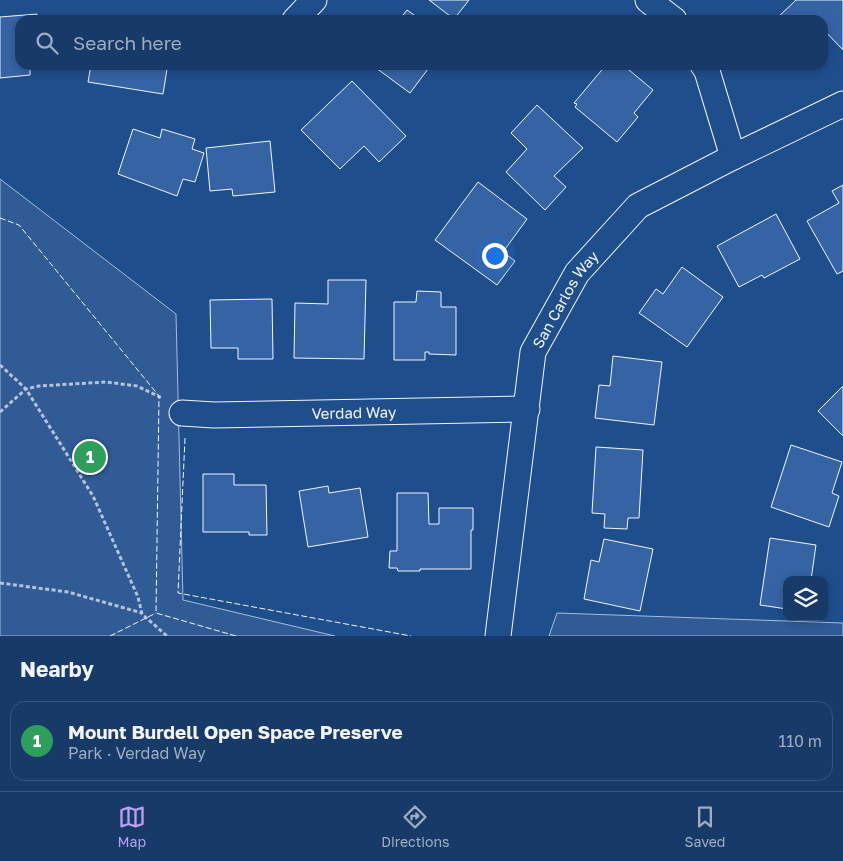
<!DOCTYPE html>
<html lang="en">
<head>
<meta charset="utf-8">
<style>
  :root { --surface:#173a69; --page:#244571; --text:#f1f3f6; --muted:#9eadc0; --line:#36547d; --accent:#bca0f2 }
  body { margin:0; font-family:"Golos Text",sans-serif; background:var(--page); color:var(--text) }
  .controls { position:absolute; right:15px; bottom:15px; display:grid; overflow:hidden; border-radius:10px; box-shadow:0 2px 8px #0003 }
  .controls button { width:45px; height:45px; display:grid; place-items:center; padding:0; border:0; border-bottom:1px solid var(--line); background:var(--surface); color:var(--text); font:25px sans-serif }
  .you { position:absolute; left:494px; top:255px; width:18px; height:18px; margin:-12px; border:4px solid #fff; border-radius:50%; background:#1a73e8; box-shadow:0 0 0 8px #1a73e833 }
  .badge { display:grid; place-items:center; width:32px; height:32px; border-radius:50%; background:var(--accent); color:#fff; font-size:16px; font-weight:700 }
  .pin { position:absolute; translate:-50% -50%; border:2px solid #fff; box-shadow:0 1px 5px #0006 }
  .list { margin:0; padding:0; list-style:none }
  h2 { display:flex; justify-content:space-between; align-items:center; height:65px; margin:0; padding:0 20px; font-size:21px }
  h2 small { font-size:16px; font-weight:400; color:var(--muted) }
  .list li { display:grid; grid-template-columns:32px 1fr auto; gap:15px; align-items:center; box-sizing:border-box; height:80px; margin:0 10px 10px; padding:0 10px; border:1px solid var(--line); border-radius:15px }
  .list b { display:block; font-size:19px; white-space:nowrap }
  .list p { margin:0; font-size:16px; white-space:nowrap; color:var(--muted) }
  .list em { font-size:16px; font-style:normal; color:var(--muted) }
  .icon { flex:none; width:28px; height:28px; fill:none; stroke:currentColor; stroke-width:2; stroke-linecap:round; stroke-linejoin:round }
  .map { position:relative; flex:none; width:843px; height:636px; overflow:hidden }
  .search { position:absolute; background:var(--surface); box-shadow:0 2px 8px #0003; left:15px; right:15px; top:15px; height:55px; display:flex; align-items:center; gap:12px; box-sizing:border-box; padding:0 18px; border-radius:15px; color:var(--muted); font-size:19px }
  .sheet { height:155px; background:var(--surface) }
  nav { display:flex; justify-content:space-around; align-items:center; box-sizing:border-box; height:70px; border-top:1px solid var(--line); background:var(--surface); font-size:14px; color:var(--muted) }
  nav a { display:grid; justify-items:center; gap:2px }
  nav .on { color:var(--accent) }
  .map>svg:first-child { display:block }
  .built { fill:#305b95; stroke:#a8bbd7 }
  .building { fill:#3563a3; stroke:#f2f6ff }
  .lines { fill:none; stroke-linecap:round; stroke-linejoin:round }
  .street-casing { stroke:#f2f6ff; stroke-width:27 }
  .path { stroke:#b3c4dc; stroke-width:3; stroke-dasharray:4 2.5; stroke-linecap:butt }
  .street { stroke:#1f4e8c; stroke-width:25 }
  .fence { stroke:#f2f6ff; stroke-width:1; stroke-dasharray:6 2.5; stroke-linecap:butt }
  .labels { text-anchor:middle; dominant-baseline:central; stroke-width:4; stroke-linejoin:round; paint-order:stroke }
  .street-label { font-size:15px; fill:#f2f6ff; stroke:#1f4e8c }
</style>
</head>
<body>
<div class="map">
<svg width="843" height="636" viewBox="0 0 843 636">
  <rect width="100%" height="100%" fill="#1f4e8c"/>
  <g class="built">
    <path d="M0 179 176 314 183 600 335 636H0Z"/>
    <path d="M557 613 843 623V636H549Z"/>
  </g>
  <g class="building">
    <path d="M429 0H469L454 19Z"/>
    <path d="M796 0H843V50L823 29V20H775Z"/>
    <path d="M407 10 421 20H399Z"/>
    <path d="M37 14V20H20V65H30V75L0 78V17Z"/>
    <path d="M91 65H153V66L167 69 163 94 88 82Z"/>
    <path d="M372 65H431L410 93Z"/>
    <path d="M606 65H623L653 90 634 113 638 117 617 142 575 107 577 104 574 103Z"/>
    <path d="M352 81 406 136 379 162 364 146 340 169 301 130Z"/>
    <path d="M537 105 583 148 554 176 566 187 545 210 506 172 527 149 511 133Z"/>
    <path d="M133 129 160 138 162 129 195 139 192 149 204 153 195 182 183 179 177 196 118 174Z"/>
    <path d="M270 141 275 192 233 196 232 189 210 191 206 148Z"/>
    <path d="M478 182 527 219 503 252 515 261 497 285 435 240Z"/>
    <path d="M843 185V271L837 274 807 221 839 203 832 191Z"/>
    <path d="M776 214 800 259 764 278 762 275 739 287 717 246Z"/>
    <path d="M682 267 723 297 687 347 639 313 656 289 663 294Z"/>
    <path d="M328 280H366L364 359 294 358 295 303 328 304Z"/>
    <path d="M417 291 441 292V307H456V355L429 354V352H425V360H394V302H416Z"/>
    <path d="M272 299 273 359H238V348H211L210 300Z"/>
    <path d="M613 356 662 362 654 425 595 418 599 385 610 386Z"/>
    <path d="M843 386V436L818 411Z"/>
    <path d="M791 445 842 462 832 493 839 496 829 527 771 507Z"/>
    <path d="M596 447 643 450 639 518H628L627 529 604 528 605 514 592 513Z"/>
    <path d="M203 474H234V485H266L267 535H249V532H203Z"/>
    <path d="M328 486 329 493 360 488 368 537 308 547 299 491Z"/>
    <path d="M397 493H428L429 524H439V508H473V530H471V569H420V571H398L397 568H389L390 551H397Z"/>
    <path d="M770 538 816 545 811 580H787V609L760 605Z"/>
    <path d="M604 539 653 549 640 611 584 599 591 560 599 562Z"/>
  </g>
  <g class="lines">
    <defs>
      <g id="street">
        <path d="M648 0 674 20"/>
        <path d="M295 20 314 0"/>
        <path d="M703 65 707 71 733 157"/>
        <path id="s1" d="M182 413 214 415 527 409"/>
        <path id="s2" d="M498 636 533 352 577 273 638 206 733 157 843 104"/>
      </g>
    </defs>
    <use href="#street" class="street-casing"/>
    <g class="path">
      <path d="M0 365 26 389 93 496 138 597 142 614 167 636"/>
      <path d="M0 412 26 389 39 386 106 382 137 386 162 398"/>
      <path d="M0 583 68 592 142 613"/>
    </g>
    <use href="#street" class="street"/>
    <g class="fence">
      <path d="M0 218 19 225 159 396 156 613 236 636"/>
      <path d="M185 438 178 593 411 636"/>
      <path d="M110 636 156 613"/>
    </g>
  </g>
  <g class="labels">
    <g class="street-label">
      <text stroke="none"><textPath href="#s2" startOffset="348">San Carlos Way</textPath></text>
      <text stroke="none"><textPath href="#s1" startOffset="172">Verdad Way</textPath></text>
    </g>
  </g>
</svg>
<div class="controls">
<button><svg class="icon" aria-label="layers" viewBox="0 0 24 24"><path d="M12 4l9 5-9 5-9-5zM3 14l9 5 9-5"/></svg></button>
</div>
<div class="you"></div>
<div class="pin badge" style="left:90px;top:457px;background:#2e9e5b">1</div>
<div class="search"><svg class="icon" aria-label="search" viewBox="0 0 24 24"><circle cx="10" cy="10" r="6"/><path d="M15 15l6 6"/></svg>Search here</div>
</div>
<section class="sheet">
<h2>Nearby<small></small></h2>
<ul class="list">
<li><span class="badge" style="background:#2e9e5b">1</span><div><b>Mount Burdell Open Space Preserve</b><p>Park · Verdad Way</p></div><em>110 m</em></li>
</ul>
</section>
<nav>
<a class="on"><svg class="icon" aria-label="map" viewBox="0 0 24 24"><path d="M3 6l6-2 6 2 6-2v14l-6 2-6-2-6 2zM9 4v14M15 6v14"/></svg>Map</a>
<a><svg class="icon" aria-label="directions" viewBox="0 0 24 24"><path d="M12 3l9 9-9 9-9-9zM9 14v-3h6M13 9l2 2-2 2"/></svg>Directions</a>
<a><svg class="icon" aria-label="saved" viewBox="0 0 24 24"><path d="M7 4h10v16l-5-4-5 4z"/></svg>Saved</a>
</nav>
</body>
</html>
